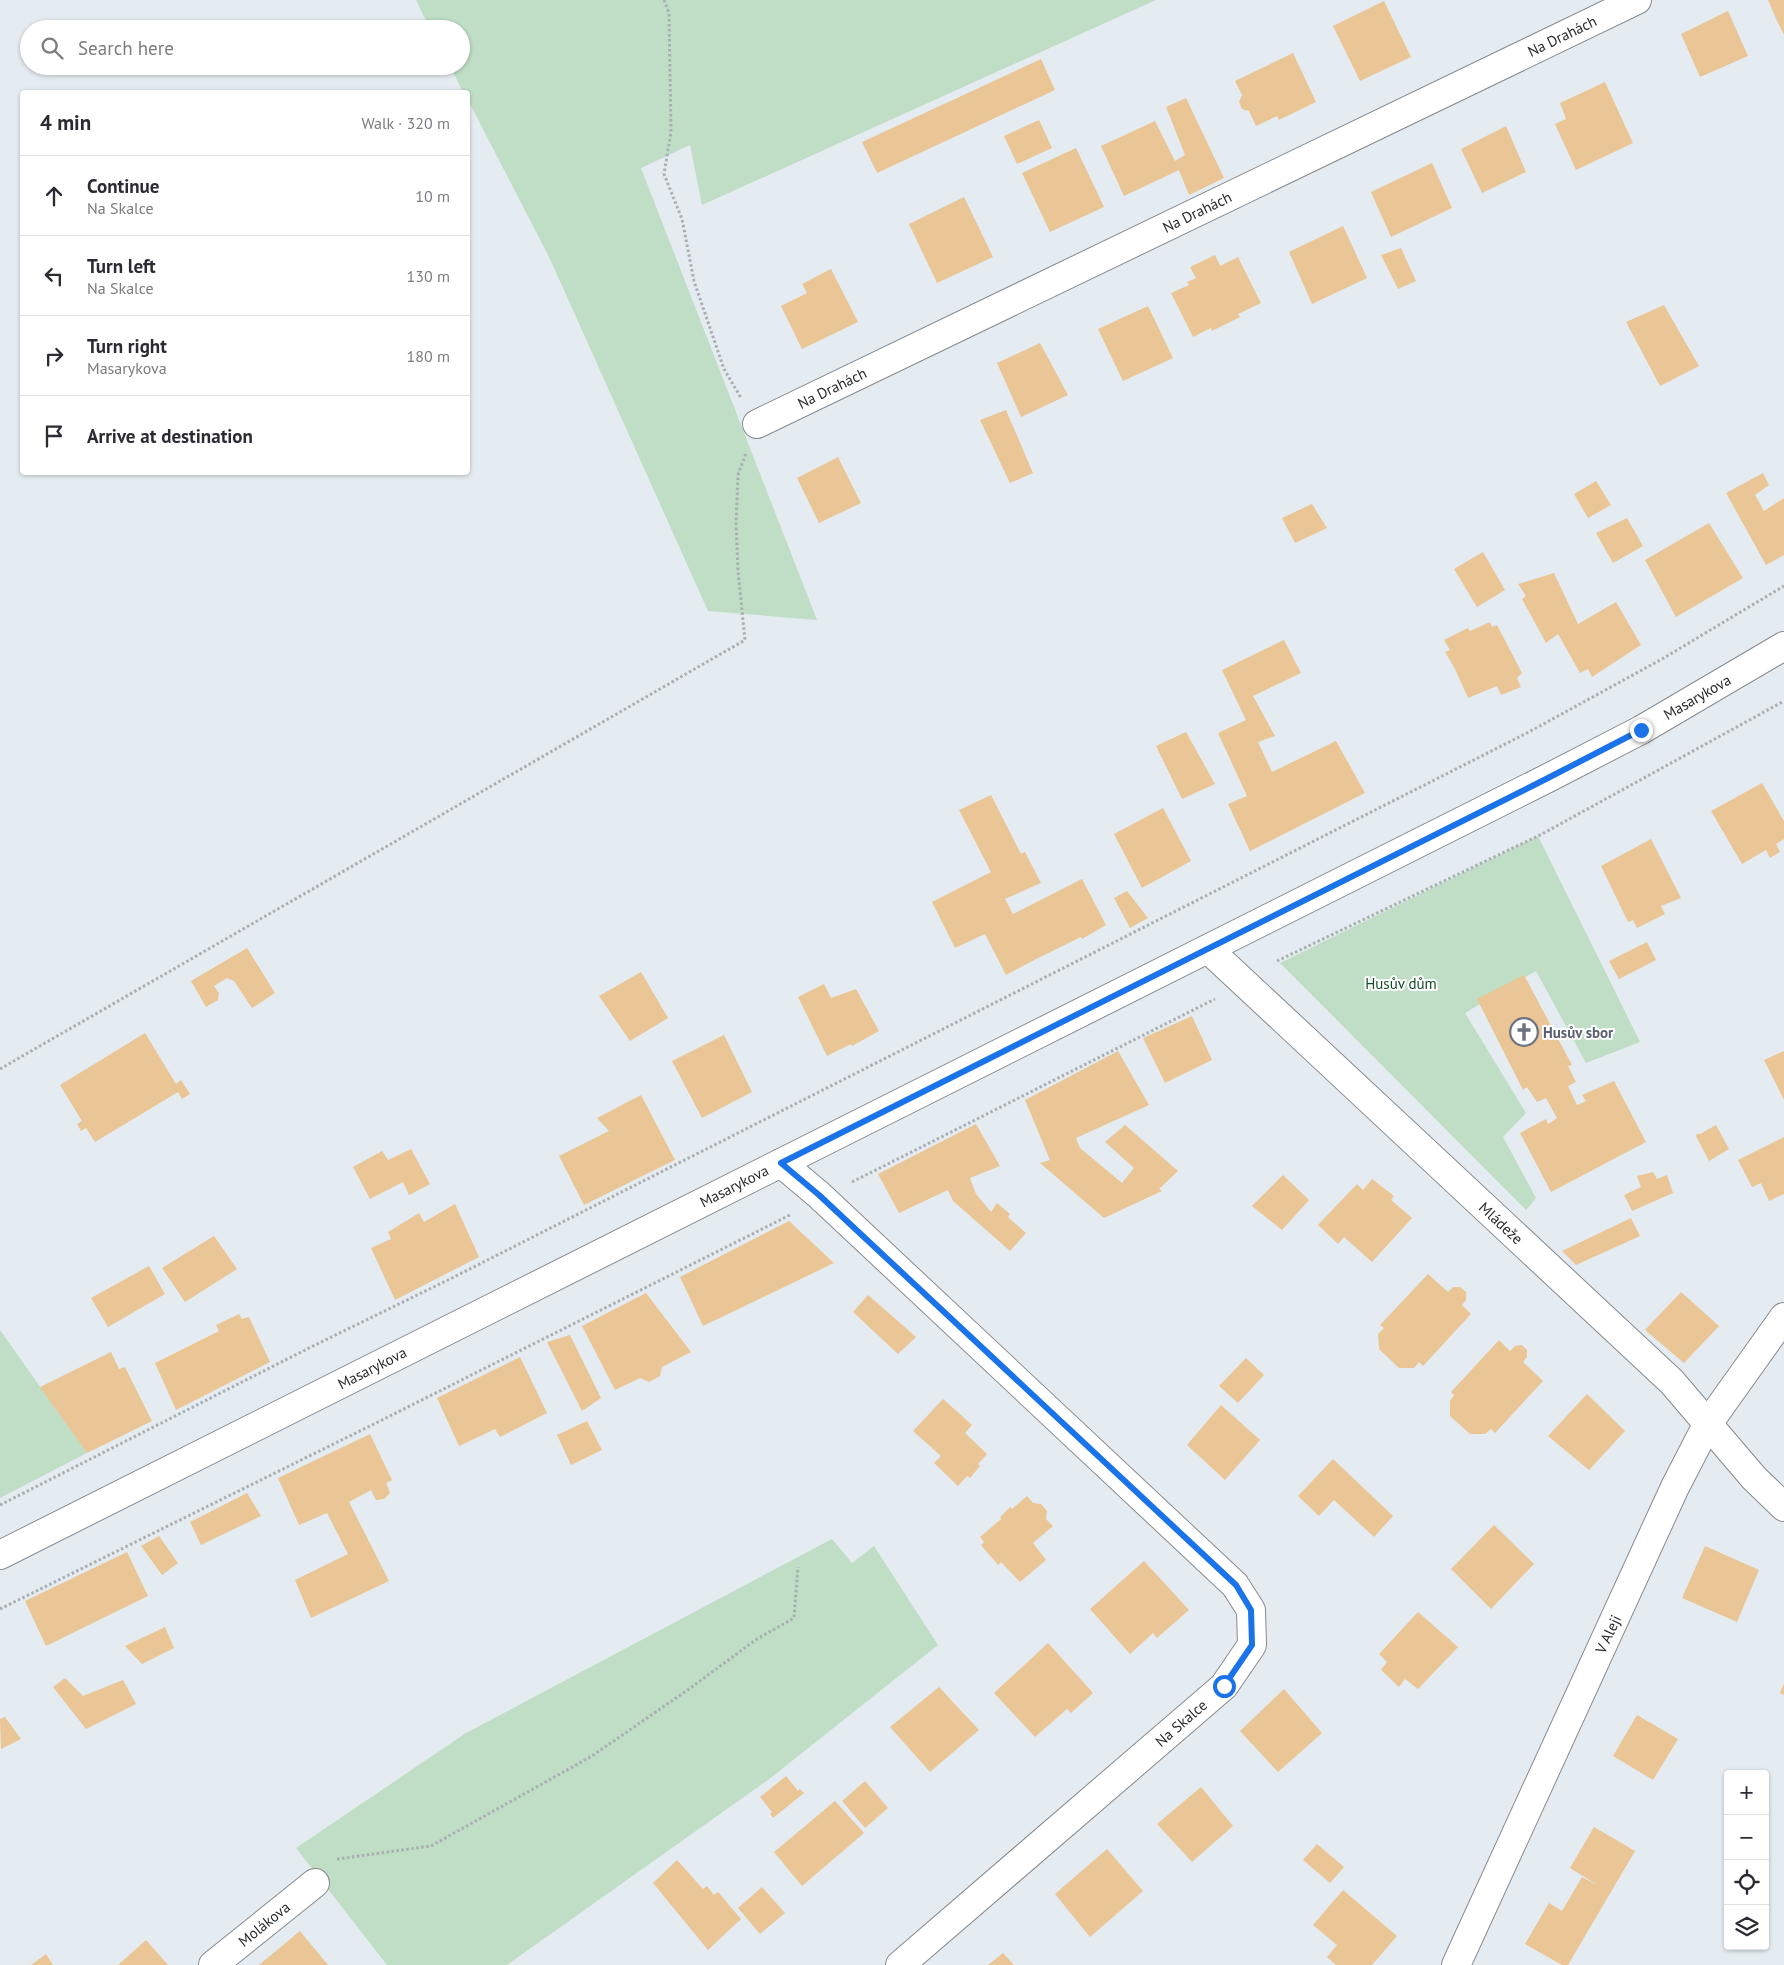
<!DOCTYPE html>
<html lang="en">
<head>
<meta charset="utf-8">
<style>
  :root { --surface:#fff; --page:#f7f7f7; --text:#2b2b33; --muted:#7c7c81; --line:#e1e1e2 }
  body { margin:0; font-family:"PT Sans",sans-serif; background:var(--page); color:var(--text) }
  .controls { position:absolute; right:15px; bottom:15px; display:grid; overflow:hidden; border-radius:5px; box-shadow:0 1px 4px #0004 }
  .controls button { width:45px; height:45px; display:grid; place-items:center; padding:0; border:0; border-bottom:1px solid var(--line); background:var(--surface); color:var(--text); font:25px sans-serif }
  .stop { position:absolute; width:15px; height:15px; margin:-11px; border:4px solid #1a73e8; border-radius:50%; background:#fff }
  .stop.end { background:#1a73e8; border-color:#fff; box-shadow:0 1px 5px #0008 }
  .list { margin:0; padding:0; list-style:none }
  h2 { display:flex; justify-content:space-between; align-items:center; height:65px; margin:0; padding:0 20px; font-size:21px }
  h2 small { font-size:16px; font-weight:400; color:var(--muted) }
  .list li { display:grid; grid-template-columns:32px 1fr auto; gap:15px; align-items:center; box-sizing:border-box; height:80px; padding:0 20px; border-top:1px solid var(--line) }
  .list b { display:block; font-size:19px; white-space:nowrap }
  .list p { margin:0; font-size:16px; white-space:nowrap; color:var(--muted) }
  .list em { font-size:16px; font-style:normal; color:var(--muted) }
  .icon { flex:none; width:28px; height:28px; fill:none; stroke:currentColor; stroke-width:2; stroke-linecap:round; stroke-linejoin:round }
  .map { position:relative; flex:none; width:1784px; height:1965px; overflow:hidden }
  .search { position:absolute; background:var(--surface); box-shadow:0 1px 4px #0004; left:20px; top:20px; width:450px; height:55px; display:flex; align-items:center; gap:12px; box-sizing:border-box; padding:0 18px; border-radius:28px; color:var(--muted); font-size:19px }
  .panel { position:absolute; background:var(--surface); box-shadow:0 1px 4px #0004; left:20px; top:90px; width:450px; height:385px; border-radius:5px }
  .map>svg:first-child { display:block }
  .green { fill:#bfdec5 }
  .building { fill:#eac595 }
  .lines { fill:none; stroke-linecap:round; stroke-linejoin:round }
  .street-casing { stroke:#858b90; stroke-width:30 }
  .secondary-casing { stroke:#858b90; stroke-width:30 }
  .path { stroke:#a9aeb2; stroke-width:3; stroke-dasharray:2.5 2.5; stroke-linecap:butt }
  .street { stroke:#fff; stroke-width:28 }
  .secondary { stroke:#fff; stroke-width:28 }
  .route { stroke:#1a73e8; stroke-width:6 }
  .labels { text-anchor:middle; dominant-baseline:central; stroke-width:4; stroke-linejoin:round; paint-order:stroke }
  .street-label { font-size:15px; fill:#27292b; stroke:#fff }
  .park-label { font-size:15px; fill:#114a26; stroke:#fff }
  .worship-label { font-size:15px; font-weight:bold; fill:#5b616d; stroke:#fff; text-anchor:start }
</style>
</head>
<body>
<div class="map">
<svg width="1784" height="1965" viewBox="0 0 1784 1965">
  <rect width="100%" height="100%" fill="#e5ecf1"/>
  <g class="green">
    <path d="M416 0H1156L702 205 690 145 641 168 817 620 708 611 550 259 468 100V92H463L450 66H461V29H430Z"/>
    <path d="M1538 836 1640 1042 1586 1063 1536 971 1465 1013 1526 1113 1503 1137 1536 1198 1526 1210 1280 963Z"/>
    <path d="M0 1330 87 1453 0 1498Z"/>
    <path d="M832 1539 852 1563 874 1546 938 1645 768 1780 507 1965H387L296 1848 466 1733Z"/>
  </g>
  <g class="building">
    <path d="M1768 0H1784V35L1778 23Z"/>
    <path d="M1384 1 1411 57 1360 81 1333 26Z"/>
    <path d="M1728 11 1748 56 1700 77 1681 34Z"/>
    <path d="M1293 53 1316 102 1279 120 1277 116 1256 126 1249 111 1242 109 1239 102 1242 95 1235 81Z"/>
    <path d="M1041 59 1055 90 877 173 862 142Z"/>
    <path d="M1605 82 1633 143 1576 170 1555 124 1566 119 1560 103Z"/>
    <path d="M1186 98 1224 178 1189 195 1179 170 1124 196 1101 146 1155 121 1175 161 1185 155 1166 107Z"/>
    <path d="M1039 120 1052 148 1017 164 1004 136Z"/>
    <path d="M1506 126 1526 172 1482 193 1461 149Z"/>
    <path d="M1076 148 1104 207 1050 232 1022 173Z"/>
    <path d="M1432 163 1452 208 1391 237 1371 192Z"/>
    <path d="M964 197 993 257 937 283 909 224Z"/>
    <path d="M1343 226 1367 278 1312 304 1289 252Z"/>
    <path d="M1401 248 1416 281 1398 289 1381 255Z"/>
    <path d="M1215 255 1220 266 1238 257 1261 303 1238 314 1240 317 1212 331 1211 328 1193 337 1171 293 1189 285 1187 282 1196 278 1190 267Z"/>
    <path d="M831 269 858 322 802 349 781 306 807 293 802 284Z"/>
    <path d="M1664 305 1699 366 1660 386 1626 322Z"/>
    <path d="M1148 306 1173 358 1123 381 1098 329Z"/>
    <path d="M1040 343 1068 395 1021 417 997 363Z"/>
    <path d="M1006 410 1033 473 1010 483 980 420Z"/>
    <path d="M838 457 861 503 819 523 797 478Z"/>
    <path d="M1763 473 1769 485 1755 495 1764 511 1784 498V555L1766 565 1726 493Z"/>
    <path d="M1596 481 1611 505 1588 518 1574 494Z"/>
    <path d="M1312 504 1327 528 1295 543 1282 518Z"/>
    <path d="M1627 518 1643 546 1613 563 1596 533Z"/>
    <path d="M1709 523 1743 578 1676 617 1645 560Z"/>
    <path d="M1483 552 1505 590 1477 607 1454 569Z"/>
    <path d="M1554 573 1578 624 1616 602 1641 645 1592 677 1588 669 1580 673 1558 634 1546 643 1522 599 1526 596 1518 584Z"/>
    <path d="M1490 622 1492 627 1497 625 1522 673 1517 678 1521 687 1501 695 1497 686 1468 698 1455 669 1445 652 1450 650 1444 640 1468 628 1470 631Z"/>
    <path d="M1284 640 1301 673 1253 696 1275 736 1258 742 1272 772 1336 741 1365 793 1250 851 1228 804 1247 796 1218 733 1246 720 1222 670Z"/>
    <path d="M1186 732 1215 784 1182 799 1156 746Z"/>
    <path d="M1762 783 1784 821V839L1776 844 1780 852 1770 858 1766 850 1742 864 1711 811Z"/>
    <path d="M991 795 1021 854 1025 852 1041 883 1005 899 1013 914 1082 879 1106 925 1082 939 1081 937 1036 959 1006 975 985 934 955 948 932 902 991 872 959 810Z"/>
    <path d="M1163 808 1191 861 1142 888 1114 834Z"/>
    <path d="M1651 839 1681 898 1661 906 1665 914 1637 928 1633 920 1628 922 1601 866Z"/>
    <path d="M1127 891 1148 918 1130 928 1114 898Z"/>
    <path d="M1647 942 1656 960 1619 979 1609 961Z"/>
    <path d="M247 948 275 993 252 1008 234 981 227 978 214 986 219 993 218 1000 206 1007 191 981Z"/>
    <path d="M641 972 668 1018 630 1041 599 996Z"/>
    <path d="M1524 975 1572 1065 1568 1066 1576 1082 1568 1086 1577 1105 1586 1101 1582 1095 1614 1081 1646 1142 1551 1192 1520 1133 1546 1119 1548 1124 1557 1118 1546 1098 1537 1102 1527 1087 1523 1090 1477 999Z"/>
    <path d="M824 984 831 998 856 989 879 1031 852 1046 851 1044 827 1056 798 997Z"/>
    <path d="M1192 1016 1212 1060 1165 1083 1143 1038Z"/>
    <path d="M145 1033 176 1084 181 1080 190 1094 182 1099 178 1092 95 1142 86 1128 81 1131 77 1124 82 1121 60 1085Z"/>
    <path d="M724 1035 752 1092 702 1118 672 1061Z"/>
    <path d="M1118 1051 1149 1105 1076 1138 1080 1148 1122 1183 1134 1168 1105 1142 1125 1125 1178 1171 1159 1189 1162 1191 1104 1218 1040 1163 1050 1160 1025 1100Z"/>
    <path d="M1784 1051V1100L1764 1060Z"/>
    <path d="M641 1095 675 1160 584 1205 559 1156 609 1131 597 1118Z"/>
    <path d="M976 1124 1000 1166 970 1178 976 1194 991 1212 997 1203 1010 1214 1008 1217 1026 1233 1010 1251 953 1201 948 1190 899 1213 878 1174Z"/>
    <path d="M1716 1125 1729 1149 1709 1161 1696 1136 1697 1134H1700Z"/>
    <path d="M1784 1137V1194L1769 1201 1761 1183 1752 1187 1738 1160Z"/>
    <path d="M411 1149 430 1184 409 1195 403 1182 370 1199 353 1167 382 1151 388 1160Z"/>
    <path d="M1653 1172 1657 1179 1667 1175 1673 1193 1632 1211 1624 1195 1641 1187 1637 1176Z"/>
    <path d="M1283 1175 1309 1200 1282 1230 1252 1206Z"/>
    <path d="M1372 1179 1394 1196 1391 1200 1412 1218 1372 1262 1344 1237 1338 1244 1318 1225 1357 1184 1363 1190Z"/>
    <path d="M455 1204 479 1257 395 1300 371 1248 391 1239 388 1232 419 1213 424 1222Z"/>
    <path d="M1631 1218 1640 1236 1576 1265 1562 1251Z"/>
    <path d="M789 1221 834 1263 703 1326 680 1277Z"/>
    <path d="M214 1236 237 1269 185 1302 162 1268Z"/>
    <path d="M149 1266 165 1294 108 1327 91 1298Z"/>
    <path d="M1428 1274 1448 1292 1453 1287H1460L1466 1292V1300L1462 1305 1471 1314 1423 1366 1419 1362 1414 1368H1399L1379 1349 1378 1334 1384 1328 1380 1325Z"/>
    <path d="M1681 1292 1719 1326 1684 1363 1645 1330Z"/>
    <path d="M646 1293 691 1352 662 1367 660 1376 649 1382 640 1378 615 1390 582 1326Z"/>
    <path d="M868 1295 916 1337 898 1354 853 1312Z"/>
    <path d="M239 1314 242 1319 249 1317 270 1362 176 1410 155 1363 219 1331 216 1325Z"/>
    <path d="M570 1335 601 1398 582 1411 547 1342Z"/>
    <path d="M1499 1340 1510 1351 1515 1346 1522 1345 1527 1350V1357L1523 1362 1543 1381 1495 1433 1491 1429 1485 1434H1470L1450 1416V1401L1454 1395 1451 1392Z"/>
    <path d="M111 1352 119 1369 125 1367 152 1421 87 1453 40 1387Z"/>
    <path d="M520 1357 547 1413 500 1437 495 1429 459 1446 437 1398Z"/>
    <path d="M1246 1358 1264 1375 1238 1403 1219 1386Z"/>
    <path d="M1587 1394 1625 1431 1589 1470 1548 1436Z"/>
    <path d="M943 1399 972 1425 965 1433 987 1454 978 1464 980 1466 970 1478 967 1476 958 1486 934 1463 941 1456 913 1431Z"/>
    <path d="M1221 1405 1260 1440 1225 1480 1187 1445Z"/>
    <path d="M587 1421 602 1450 571 1465 557 1435Z"/>
    <path d="M370 1434 392 1480 386 1483 390 1493 384 1499 376 1500 371 1490 349 1502 389 1581 311 1618 295 1580 348 1554 327 1513 299 1525 278 1478Z"/>
    <path d="M1333 1459 1393 1516 1374 1537 1334 1500 1319 1516 1298 1496Z"/>
    <path d="M247 1493 261 1516 201 1545 190 1522Z"/>
    <path d="M1027 1496 1033 1503 1041 1504 1047 1511 1046 1519 1053 1526 1033 1543 1046 1560 1020 1582 1001 1562 998 1565 981 1545 984 1542 980 1537 1001 1519 1000 1517 1010 1507 1012 1509Z"/>
    <path d="M1494 1525 1534 1564 1491 1609 1451 1569Z"/>
    <path d="M159 1536 178 1563 162 1575 141 1546Z"/>
    <path d="M1705 1546 1759 1570 1737 1622 1682 1598Z"/>
    <path d="M127 1552 148 1596 46 1646 25 1601Z"/>
    <path d="M1144 1561 1189 1610 1157 1638 1153 1633 1130 1654 1090 1609Z"/>
    <path d="M1418 1612 1458 1647 1418 1689 1405 1679 1399 1687 1381 1670 1387 1662 1379 1654Z"/>
    <path d="M165 1627 174 1648 142 1664 125 1646Z"/>
    <path d="M1048 1643 1093 1693 1071 1713 1067 1709 1035 1737 994 1693Z"/>
    <path d="M65 1678 83 1696 123 1680 136 1704 86 1729 53 1687Z"/>
    <path d="M1784 1683V1695L1780 1693Z"/>
    <path d="M939 1687 979 1730 930 1772 890 1727Z"/>
    <path d="M1284 1689 1322 1733 1278 1772 1240 1731Z"/>
    <path d="M1637 1715 1678 1739 1653 1780 1613 1756Z"/>
    <path d="M5 1717 21 1739 1 1749 0 1719Z"/>
    <path d="M786 1776 798 1791 800 1789 804 1793 773 1818 770 1814 772 1812 760 1797Z"/>
    <path d="M865 1781 888 1808 865 1828 842 1801Z"/>
    <path d="M1201 1787 1233 1826 1192 1862 1157 1824Z"/>
    <path d="M835 1801 864 1833 802 1886 774 1852Z"/>
    <path d="M1594 1827 1635 1851 1568 1965H1562L1525 1944 1549 1903 1562 1911 1582 1877 1599 1886 1570 1868Z"/>
    <path d="M1317 1844 1344 1867 1330 1883 1303 1860Z"/>
    <path d="M1107 1849 1143 1891 1090 1937 1055 1894Z"/>
    <path d="M677 1860 703 1889 707 1886 714 1895 718 1892 741 1919 708 1950 653 1883Z"/>
    <path d="M762 1887 785 1913 760 1934 738 1908Z"/>
    <path d="M1343 1890 1397 1936 1372 1965H1336L1327 1957 1337 1945 1313 1925Z"/>
    <path d="M300 1931 328 1965H259Z"/>
    <path d="M146 1940 168 1965H118Z"/>
    <path d="M1003 1953 1014 1965H988Z"/>
    <path d="M46 1954 53 1965H31Z"/>
  </g>
  <g class="lines">
    <defs>
      <g id="street">
        <path d="M757 424 1637 0"/>
        <path d="M1208 949 1672 1382 1754 1478 1784 1507"/>
        <path d="M781 1163 819 1195 1235 1585 1251 1610 1252 1645 1224 1686 900 1965"/>
        <path d="M213 1965 315 1883"/>
        <path d="M1456 1965 1675 1487 1707 1425 1784 1317"/>
      </g>
      <path id="secondary" d="M0 1555 1546 779 1641 730 1784 646"/>
    </defs>
    <use href="#street" class="street-casing"/>
    <use href="#secondary" class="secondary-casing"/>
    <g class="path">
      <path d="M664 0 669 13 671 132 664 174 682 219 694 281 724 369 741 398"/>
      <path d="M1277 961 1542 834 1784 701"/>
      <path d="M0 1069 745 640 738 571 736 523 738 475 746 453"/>
      <path d="M852 1182 1215 999"/>
      <path d="M0 1505 309 1348 450 1279 1527 733 1662 659 1784 586"/>
      <path d="M0 1609 372 1425 792 1214"/>
      <path d="M337 1859 431 1846 592 1756 689 1689 757 1639 794 1618 798 1567"/>
    </g>
    <use href="#street" class="street"/>
    <use href="#secondary" class="secondary"/>
  </g>
  <g class="lines">
    <path class="route" d="M1224 1686 1252 1645 1251 1610 1236 1585 819 1195 781 1163 1546 779 1641 730"/>
  </g>
  <defs>
    <symbol id="church-ring" viewBox="-11 -11 22 22"><circle r="9.5" fill="#fff" stroke="#6b7280" stroke-width="1.5"/><path d="M-1.2-6h2.4v3.5h3.3v2.4h-3.3V6h-2.4V-.1h-3.3v-2.4h3.3Z" fill="#6b7280"/></symbol>
  </defs>
  <g fill-rule="evenodd">
    <use href="#church-ring" x="1508" y="1016" width="32" height="32"/>
  </g>
  <g class="labels">
    <g class="street-label">
      <text transform="translate(1562 36) rotate(-26)">Na Drahách</text>
      <text transform="translate(1197 212) rotate(-26)">Na Drahách</text>
      <text transform="translate(832 388) rotate(-26)">Na Drahách</text>
      <text transform="translate(1697 697) rotate(-30)">Masarykova</text>
      <text transform="translate(734 1186) rotate(-27)">Masarykova</text>
      <text transform="translate(1501 1223) rotate(43)">Mládeže</text>
      <text transform="translate(372 1368) rotate(-27)">Masarykova</text>
      <text transform="translate(1608 1634) rotate(-65)">V Aleji</text>
      <text transform="translate(1181 1723) rotate(-41)">Na Skalce</text>
      <text transform="translate(264 1924) rotate(-39)">Molákova</text>
    </g>
    <g class="park-label">
      <text x="1401" y="983">Husův dům</text>
    </g>
    <g class="worship-label">
      <text x="1543" y="1032">Husův sbor</text>
    </g>
  </g>
</svg>
<div class="controls">
<button>+</button>
<button>−</button>
<button><svg class="icon" aria-label="locate" viewBox="0 0 24 24"><circle cx="12" cy="12" r="6"/><path d="M12 2v4M12 18v4M2 12h4M18 12h4"/></svg></button>
<button><svg class="icon" aria-label="layers" viewBox="0 0 24 24"><path d="M12 4l9 5-9 5-9-5zM3 14l9 5 9-5"/></svg></button>
</div>
<div class="stop" style="left:1224px;top:1686px"></div>
<div class="stop end" style="left:1641px;top:730px"></div>
<div class="search"><svg class="icon" aria-label="search" viewBox="0 0 24 24"><circle cx="10" cy="10" r="6"/><path d="M15 15l6 6"/></svg>Search here</div>
<section class="panel">
<h2>4 min<small>Walk · 320 m</small></h2>
<ul class="list">
<li><svg class="icon" aria-label="ahead" viewBox="0 0 24 24"><path d="M12 20V5M6 11l6-6 6 6"/></svg><div><b>Continue</b><p>Na Skalce</p></div><em>10 m</em></li>
<li><svg class="icon" aria-label="left" viewBox="0 0 24 24"><path d="M17 20v-9H6M10 6l-5 5 5 5"/></svg><div><b>Turn left</b><p>Na Skalce</p></div><em>130 m</em></li>
<li><svg class="icon" aria-label="right" viewBox="0 0 24 24"><path d="M7 20v-9h11M14 6l5 5-5 5"/></svg><div><b>Turn right</b><p>Masarykova</p></div><em>180 m</em></li>
<li><svg class="icon" aria-label="arrive" viewBox="0 0 24 24"><path d="M6 21V4h12l-3 4 3 4H6"/></svg><div><b>Arrive at destination</b></div></li>
</ul>
</section>
</div>
</body>
</html>
